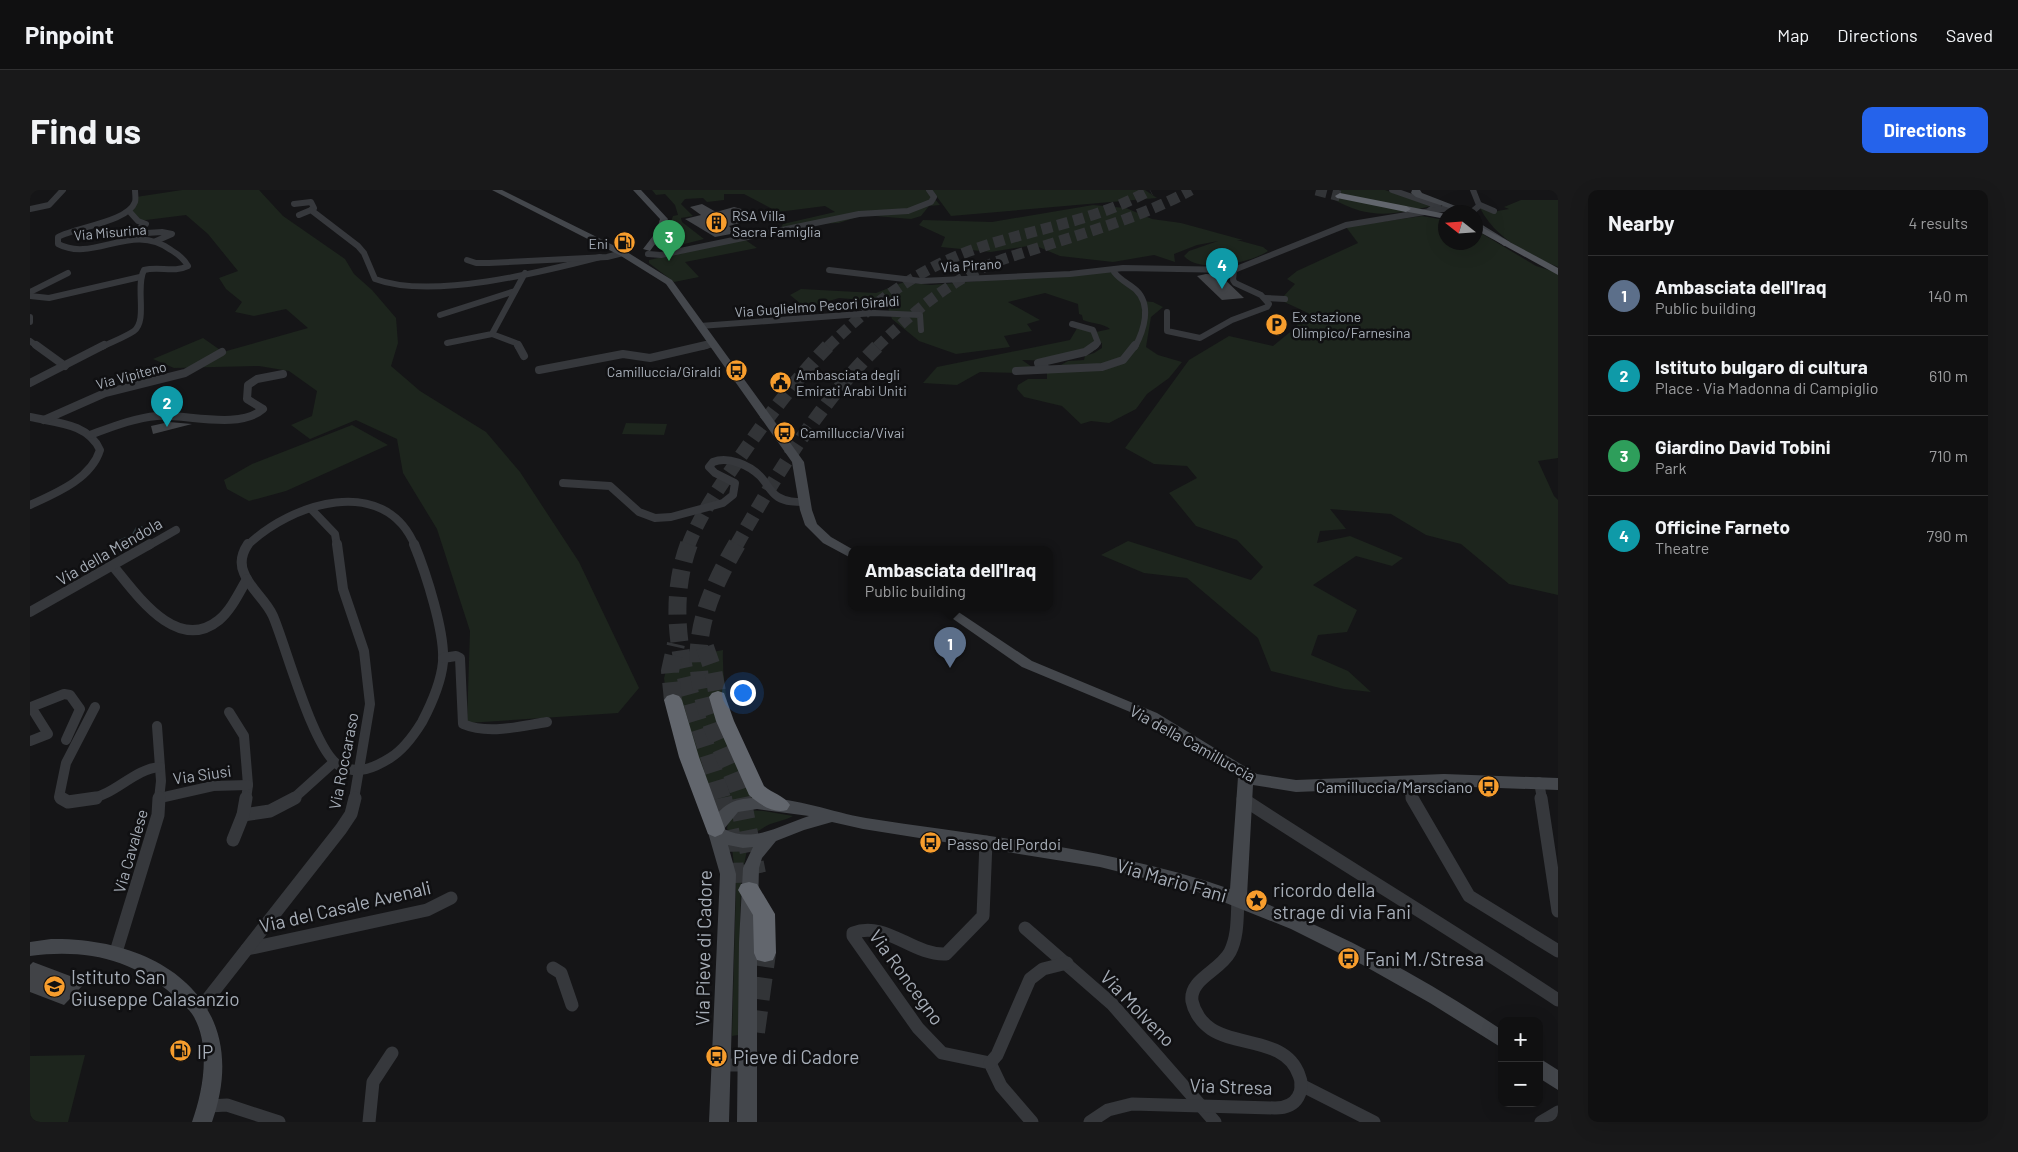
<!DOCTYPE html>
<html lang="en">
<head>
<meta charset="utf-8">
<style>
  :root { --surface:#101011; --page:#19191a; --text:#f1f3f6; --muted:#9c9d9f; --line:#303031; --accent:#2563eb }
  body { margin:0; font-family:Barlow,sans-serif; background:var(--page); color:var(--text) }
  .controls { position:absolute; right:15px; bottom:15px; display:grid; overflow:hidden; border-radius:10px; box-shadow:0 5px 20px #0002 }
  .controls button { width:45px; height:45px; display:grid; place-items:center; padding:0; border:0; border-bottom:1px solid var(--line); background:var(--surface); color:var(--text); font:25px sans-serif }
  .compass { position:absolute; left:1408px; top:15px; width:45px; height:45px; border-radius:50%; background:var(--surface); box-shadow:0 5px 20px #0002; rotate:287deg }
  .you { position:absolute; left:712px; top:502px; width:18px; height:18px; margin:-12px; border:4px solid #fff; border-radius:50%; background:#1a73e8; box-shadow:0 0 0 8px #1a73e833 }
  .badge { display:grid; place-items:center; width:32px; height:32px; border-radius:50%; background:var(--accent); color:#fff; font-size:16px; font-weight:700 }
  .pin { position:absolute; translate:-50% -41px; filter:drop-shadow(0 1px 2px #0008) }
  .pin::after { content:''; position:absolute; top:26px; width:18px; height:15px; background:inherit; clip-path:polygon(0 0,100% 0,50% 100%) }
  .popup { position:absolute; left:818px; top:356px; width:205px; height:65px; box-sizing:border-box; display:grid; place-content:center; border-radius:10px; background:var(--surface); filter:drop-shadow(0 1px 4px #0005); font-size:16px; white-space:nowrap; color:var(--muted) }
  .popup b { font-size:19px; color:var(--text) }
  .popup::after { content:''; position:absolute; left:50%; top:100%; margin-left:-10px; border:10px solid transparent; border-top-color:var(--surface) }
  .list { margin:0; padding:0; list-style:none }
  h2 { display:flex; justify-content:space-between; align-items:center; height:65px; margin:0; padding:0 20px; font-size:21px }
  h2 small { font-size:16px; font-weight:400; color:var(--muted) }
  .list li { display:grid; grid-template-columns:32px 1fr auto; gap:15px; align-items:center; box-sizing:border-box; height:80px; padding:0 20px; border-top:1px solid var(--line) }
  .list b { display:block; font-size:19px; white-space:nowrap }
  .list p { margin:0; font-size:16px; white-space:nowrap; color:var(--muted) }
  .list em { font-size:16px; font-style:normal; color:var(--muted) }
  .map { position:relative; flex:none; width:1528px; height:932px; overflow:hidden; border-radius:10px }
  header { display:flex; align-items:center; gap:30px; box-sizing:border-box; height:70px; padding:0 25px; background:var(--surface); border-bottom:1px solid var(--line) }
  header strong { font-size:24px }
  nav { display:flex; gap:28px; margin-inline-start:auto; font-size:18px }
  .intro { display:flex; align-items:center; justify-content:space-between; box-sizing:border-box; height:120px; padding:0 30px }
  h1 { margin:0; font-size:35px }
  .button { padding:12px 22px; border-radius:10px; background:var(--accent); color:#fff; font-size:18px; font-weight:700 }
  main { display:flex; gap:30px; padding:0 30px }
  aside { flex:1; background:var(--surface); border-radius:10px; box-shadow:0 5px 20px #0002 }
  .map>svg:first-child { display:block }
  .green { fill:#1d251d }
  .water { fill:#2b363b }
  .building { fill:#414347 }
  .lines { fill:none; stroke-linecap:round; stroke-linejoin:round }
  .highway-tunnel-far3 { stroke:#323437; stroke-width:11; stroke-dasharray:11 5.5; stroke-linecap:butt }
  .highway-tunnel-far2 { stroke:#323437; stroke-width:14; stroke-dasharray:14 7; stroke-linecap:butt }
  .highway-tunnel-far1 { stroke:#323437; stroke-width:18; stroke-dasharray:18 9; stroke-linecap:butt }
  .highway-tunnel { stroke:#323437; stroke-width:22; stroke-dasharray:22 11; stroke-linecap:butt }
  .street-far3 { stroke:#36383c; stroke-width:6 }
  .street-far2 { stroke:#36383c; stroke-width:8 }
  .street-far1 { stroke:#36383c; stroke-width:10 }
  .street { stroke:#36383c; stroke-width:13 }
  .secondary { fill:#44474c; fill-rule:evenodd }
  .primary { fill:#52555b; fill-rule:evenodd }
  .highway { fill:#62666d; fill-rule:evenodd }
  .labels { text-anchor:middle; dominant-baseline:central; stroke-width:5; stroke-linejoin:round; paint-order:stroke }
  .far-poi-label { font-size:14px; fill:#a7aeb8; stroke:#101012; text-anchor:start }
  .far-street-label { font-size:14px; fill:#a7aeb8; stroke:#101012 }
  .street-label { font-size:16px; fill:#a7aeb8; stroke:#101012 }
  .poi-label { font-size:16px; fill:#a7aeb8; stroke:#101012; text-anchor:end }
  .near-street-label { font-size:19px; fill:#a7aeb8; stroke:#101012 }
  .near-poi-label { font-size:19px; fill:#a7aeb8; stroke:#101012; text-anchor:start }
</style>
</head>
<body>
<header>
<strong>Pinpoint</strong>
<nav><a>Map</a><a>Directions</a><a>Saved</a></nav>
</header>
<div class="intro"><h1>Find us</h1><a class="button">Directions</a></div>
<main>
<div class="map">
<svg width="1528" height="932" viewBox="0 0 1528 932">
  <rect width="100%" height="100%" fill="#151517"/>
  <g class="green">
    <path d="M152 0H229L253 26 315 69 324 84 342 100 366 128 368 153 361 176 390 201 456 242 490 282 549 372 609 498 588 523 437 533 440 441 407 339 373 283 367 249 326 230 280 249 261 235 282 226 287 201 259 181 229 176 144 178 123 169 173 148 193 162 278 138 256 119 224 126 205 122 212 112 196 99 189 88 208 81 178 44 156 25 108 31 99 21 106 7Z"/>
    <path d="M622 0H897L910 15 899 16 891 26 881 29 833 25 809 33 786 34 765 43 747 44 753 34 805 22 795 16 748 22 714 4H694V10L677 12 673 8 655 9 651 14 663 26 651 28 652 32 674 49 631 60 627 53 639 37 643 26 648 25 645 15 635 4 626 5Z"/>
    <path d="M902 0H1115L1127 8 921 26Z"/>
    <path d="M1311 0H1355L1402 16C1362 25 1339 30 1301 8Z"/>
    <path d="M1491 10H1528V77C1498 65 1465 48 1450 18L1462 22 1479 19 1474 17Z"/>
    <path d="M1063 15 1096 18 1122 29 1151 33 1213 50H1207L1233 57 1238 61C1221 73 1168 84 1154 66L1159 61 1188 51 1167 55 1144 64 1145 72 1124 65 1083 72 1030 66 1004 55 961 62 911 57 915 47 889 35 893 30 962 32Z"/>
    <path d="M1392 26 1415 30 1416 52H1446V40L1506 76 1528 83V268L1508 271 1524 306 1528 310V405L1479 394 1431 354 1396 345 1361 324 1300 319 1316 339 1290 341 1287 353 1320 346 1373 368 1362 376 1326 366 1283 395 1327 420 1317 442 1288 445 1281 465 1318 481 1341 502 1314 499 1241 481 1228 448 1157 388 1114 383 1071 365 1098 351 1221 390 1233 377 1207 350 1166 336 1139 303 1167 288 1157 276 1124 274 1095 258 1159 170 1199 146 1243 156 1265 138 1276 122 1250 110 1265 94 1257 89 1267 81 1328 53 1316 37Z"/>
    <path d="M714 49 727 58 655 72 669 87 644 92 619 73V70Z"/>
    <path d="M1082 80 1101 98 1111 111 1123 112 1133 117 1121 127 1116 157 1128 165 1152 172 1139 188 1117 204 1106 219 1079 233 1061 231 1051 234 1032 216 994 207 987 199 988 195 998 189H1017V183L1038 171 1054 170 1055 166 1064 163 1072 158V153H1063V162L1029 171 992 170 1002 177 988 183 950 182 927 195 893 193 907 177 1040 150 1049 135 1066 142 1080 139C1073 133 1062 134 1053 130L1052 125 1049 124 1048 114 1015 103 978 112 1010 130 997 134 1002 141 974 146 980 157 926 164 889 151 862 129 856 112 809 108 776 118 760 105 771 99 846 103 874 92 901 95Z"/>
    <path d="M596 233 637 234 634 245 592 244Z"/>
    <path d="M322 235 358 255 256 301 219 311 197 299 194 290 222 274Z"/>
    <path d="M693 460C691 511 710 560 723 609L705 610 689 620 665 561 637 511 634 488 639 470Z"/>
    <path d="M716 620 734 621 763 626C754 631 741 632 733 638 723 645 708 650 697 639 697 629 707 623 716 620Z"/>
    <path d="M702 658 717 660 711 690 708 845 702 846 706 693Z"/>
    <path d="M55 865 38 932H0V866Z"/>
  </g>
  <path class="water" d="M111 336 121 340 92 356 84 352 102 344 106 337Z"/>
  <g class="building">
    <path d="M672 14 686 22 704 17 715 20 717 31 699 36 706 43 685 47 655 29 671 25 660 17Z"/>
    <path d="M1176 84 1190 85 1214 108 1192 110 1167 86Z"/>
    <path d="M139 232 162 234 123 244 121 236Z"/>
    <path d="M3 772 56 792 34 815 0 802V775Z"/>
  </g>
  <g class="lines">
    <g class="highway-tunnel-far3">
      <path d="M1286 0 1310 6"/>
      <path d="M798 157C842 113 889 78 948 58 1006 38 1066 31 1120 0"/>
      <path d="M847 157C879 126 913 96 954 77 971 69 990 64 1008 58 1060 41 1112 27 1161 0"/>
    </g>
    <g class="highway-tunnel-far2">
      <path d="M658 356C670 325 688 299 706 273 734 232 764 191 799 155"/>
      <path d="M706 356C746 285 789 213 849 155"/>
    </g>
    <g class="highway-tunnel-far1">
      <path d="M659 354C627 441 669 526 692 609"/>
      <path d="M707 354C672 414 656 462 680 530 689 557 703 582 711 609"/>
      <path d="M675 457 683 480 688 507"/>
      <path d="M643 510 640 481 646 454"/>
    </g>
    <g class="highway-tunnel">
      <path d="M691 608 702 658 703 693"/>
      <path d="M710 608 725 684"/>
      <path d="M724 842 735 763"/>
    </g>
    <g class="street-far3">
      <path d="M1362 0 1408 16 1400 20"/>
      <path d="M1443 0 1449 15"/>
      <path d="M264 14 281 12 284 18 281 20"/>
      <path d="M0 19 19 15 33 0"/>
      <path d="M99 21 108 31 116 34 101 44 132 42 142 44 126 51"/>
      <path d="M1431 21H1443L1450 15 1464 21"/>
      <path d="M269 25 281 20 328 56 334 63 345 89C401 110 512 82 570 67"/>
      <path d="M618 64 631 65 829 24 878 21 901 12 904 7 899 0"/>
      <path d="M437 70 446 73H459L577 67 593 63"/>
      <path d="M1085 79 1084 82C1090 90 1099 94 1106 100 1122 115 1114 140 1105 157"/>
      <path d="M799 80 891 91 1040 84 1093 78 1204 80 1316 35 1419 18"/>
      <path d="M0 102 38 83"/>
      <path d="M0 106 19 108 110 87"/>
      <path d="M1235 108 1255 109"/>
      <path d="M1137 122V141L1170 148 1202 130 1237 117 1239 114 1231 105 1205 93 1203 90 1204 80"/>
      <path d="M410 125 485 101"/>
      <path d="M0 127V132"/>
      <path d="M1042 134 1063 140 1068 153 1064 157"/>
      <path d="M670 136 844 123 890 125 891 140"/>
      <path d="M462 144 486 153 488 157"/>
      <path d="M0 151 8 157"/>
      <path d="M417 153 462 144 495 83"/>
      <path d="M72 157C82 152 95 147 104 141 118 130 105 97 114 80 129 76 144 83 158 76 154 69 148 64 141 60 102 31 64 73 28 54V47C46 37 98 32 105 12 106 9 105 3 105 0"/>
      <path d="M671 157 683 154"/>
    </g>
    <g class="street-far2">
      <path d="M6 155 35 176"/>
      <path d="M488 155 494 166"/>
      <path d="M1017 179 1009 176 1008 173 1055 162 1065 155"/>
      <path d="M509 180 593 164 620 168 676 155"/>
      <path d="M986 181 1072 177 1093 170 1105 155"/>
      <path d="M0 193 74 155"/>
      <path d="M0 227C26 233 58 233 70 260 61 289 26 303 0 315"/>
      <path d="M14 230 75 203 155 183 192 162"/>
      <path d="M60 245C82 237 104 228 127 226 157 224 209 240 233 219L217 209 218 195 227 189 253 184"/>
      <path d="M533 293 580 296 609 322 625 328 641 327 693 313 703 305 705 293 685 283 679 277 683 272C698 266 719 275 730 286 737 293 740 302 748 307 756 312 766 312 775 312"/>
      <path d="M282 320 305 344 307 356"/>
      <path d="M118 356 146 340"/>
      <path d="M217 356C260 313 355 283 385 356"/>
    </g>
    <g class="street-far1">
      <path d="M218 354C212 363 209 372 214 383 220 399 236 410 243 426 256 456 284 563 310 576 328 585 344 578 360 568 373 560 384 545 392 532 402 513 411 493 413 472 415 442 396 383 384 354"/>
      <path d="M307 354 313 399 334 461 340 514 324 609"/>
      <path d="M83 376C107 405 147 464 189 430 201 420 209 403 217 389"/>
      <path d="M0 422 120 354"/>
      <path d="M413 468 426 466 430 468 433 534C459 545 490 536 517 532"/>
      <path d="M199 522 214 546 218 595 216 609"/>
      <path d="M127 536 131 591 129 609"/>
      <path d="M0 551 18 544 1 517 34 504 40 505 50 519 36 550"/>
      <path d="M1373 592 1383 609"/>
      <path d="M1509 592 1512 609"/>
      <path d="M130 608 183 596 218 595"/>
      <path d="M33 609 29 607 36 573 65 517"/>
      <path d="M57 609C85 606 103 579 130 577"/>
      <path d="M263 609 304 572"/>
    </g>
    <g class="street">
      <path d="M31 608 38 612 66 608"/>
      <path d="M1382 608 1439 706 1528 761"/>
      <path d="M1511 608 1528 721"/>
      <path d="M1213 609C1317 677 1424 741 1528 810"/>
      <path d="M213 625 240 621 265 608"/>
      <path d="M203 650 213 625 216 608"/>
      <path d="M956 652 953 726 916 764C883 766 856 730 823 743V746L888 838 912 863 960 873 971 896 1002 932"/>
      <path d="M995 738 1082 814 1185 932"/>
      <path d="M217 759 397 720 421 708"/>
      <path d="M86 762 128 625 129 608"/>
      <path d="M523 778 531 783 542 815"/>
      <path d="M169 820 311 639 321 624 325 608"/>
      <path d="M960 873 967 865 1000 789 1013 779 1037 773"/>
      <path d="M692 875H717"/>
      <path d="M1271 895 1344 932"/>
      <path d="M179 916 197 915 249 932"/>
      <path d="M339 932 343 892 362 863"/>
      <path d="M1060 932 1078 920 1102 914 1245 918C1254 918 1263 916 1268 907 1272 900 1272 892 1269 885 1256 848 1208 857 1181 839 1172 833 1164 822 1162 811 1159 789 1190 781 1200 762 1208 746 1207 728 1208 710"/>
      <path d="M1511 932 1528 922"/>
    </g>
    <g class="secondary">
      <path d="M462 0H472L597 62 642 90 774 272 782 320 787 334 801 347 822 359 821 368 793 353 775 335 770 320 762 272 636 94 591 66Z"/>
      <path d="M603 0H611L638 29 634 42 620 61 613 59 626 42 630 29Z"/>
      <path d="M1382 0H1390L1392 3 1441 22H1431L1386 7 1381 3Z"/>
      <path d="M1446 31 1480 52V56H1474L1446 36Z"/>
      <path d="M906 417H921L1002 471 1127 523 1227 584 1266 590 1414 584 1528 588V600L1414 596 1266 602 1223 595 1217 706C1307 741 1391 786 1472 840V858L1400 813 1331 774 1261 739 1166 701 1070 677 833 639 802 632 774 640 746 651 732 668 729 678 727 752V932H707L709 752 713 678 723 657 713 658 698 655 706 684 699 932H679L690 684 677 639C685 624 695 612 713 609 756 603 795 621 836 628 958 647 1083 658 1200 699L1208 587 1117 529 992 477ZM727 619 779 626C751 635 722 654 694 639L708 622Z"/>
      <path d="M21 749C131 747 224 813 182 932H162C173 901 181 858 164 827 159 818 150 812 143 805 101 768 54 759 0 766V752Z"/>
      <path d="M1509 868 1528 880V900L1509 888Z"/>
    </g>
    <g class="primary">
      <path d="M1376 16 1416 24V29L1373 21 1372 19Z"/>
      <path d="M1446 34 1528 78V85L1446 40Z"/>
    </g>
    <g class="highway">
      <path d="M1310 3 1376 16 1381 19 1376 22 1307 8 1305 6Z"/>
      <path d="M688 501 694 503 704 531 734 596C742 603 755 606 760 615L757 620C743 624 729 614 719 605L686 531 679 507 682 503Z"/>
      <path d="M643 504 649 506 652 510 669 567 695 639 692 644 685 647 678 644 649 567 634 510 637 506Z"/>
      <path d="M719 692 727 694 745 724 746 763 743 770 735 772 727 770 724 763 723 725 708 700 711 694Z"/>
    </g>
  </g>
  <defs>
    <symbol id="building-disc" viewBox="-11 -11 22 22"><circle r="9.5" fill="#f79d2d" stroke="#101012"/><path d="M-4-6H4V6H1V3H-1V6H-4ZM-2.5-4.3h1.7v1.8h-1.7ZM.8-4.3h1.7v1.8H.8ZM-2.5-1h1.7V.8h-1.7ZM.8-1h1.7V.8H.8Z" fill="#111"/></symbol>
    <symbol id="fuel-disc" viewBox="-11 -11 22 22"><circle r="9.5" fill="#f79d2d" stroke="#101012"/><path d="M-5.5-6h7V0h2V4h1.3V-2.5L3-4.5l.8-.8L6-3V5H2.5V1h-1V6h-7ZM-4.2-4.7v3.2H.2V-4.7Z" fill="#111"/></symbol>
    <symbol id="parking-disc" viewBox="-11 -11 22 22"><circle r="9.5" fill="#f79d2d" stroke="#101012"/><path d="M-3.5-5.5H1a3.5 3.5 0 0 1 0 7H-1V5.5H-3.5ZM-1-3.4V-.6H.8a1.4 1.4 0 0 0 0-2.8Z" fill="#111"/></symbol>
    <symbol id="bus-disc" viewBox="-11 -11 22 22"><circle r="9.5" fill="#f79d2d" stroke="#101012"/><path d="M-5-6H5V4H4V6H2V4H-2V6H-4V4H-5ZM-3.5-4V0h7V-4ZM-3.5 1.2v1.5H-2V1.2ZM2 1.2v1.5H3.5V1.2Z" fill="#111"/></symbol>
    <symbol id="civic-disc" viewBox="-11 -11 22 22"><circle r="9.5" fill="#f79d2d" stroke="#101012"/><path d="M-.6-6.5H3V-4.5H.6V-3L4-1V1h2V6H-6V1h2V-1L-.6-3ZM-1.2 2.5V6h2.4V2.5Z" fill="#111"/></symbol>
    <symbol id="sight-disc" viewBox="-11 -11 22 22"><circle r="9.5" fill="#f79d2d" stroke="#101012"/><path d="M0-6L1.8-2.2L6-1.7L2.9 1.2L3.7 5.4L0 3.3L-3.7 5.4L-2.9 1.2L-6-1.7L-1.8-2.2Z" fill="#111"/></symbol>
    <symbol id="school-disc" viewBox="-11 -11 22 22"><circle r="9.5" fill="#f79d2d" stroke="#101012"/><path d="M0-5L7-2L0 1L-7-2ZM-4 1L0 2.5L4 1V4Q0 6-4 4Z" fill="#111"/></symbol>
  </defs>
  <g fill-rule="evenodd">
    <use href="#building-disc" x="674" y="20" width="25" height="25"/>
    <use href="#fuel-disc" x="582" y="40" width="25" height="25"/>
    <use href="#parking-disc" x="1234" y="122" width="25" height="25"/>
    <use href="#bus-disc" x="694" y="168" width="25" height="25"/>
    <use href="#civic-disc" x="738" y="180" width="25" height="25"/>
    <use href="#bus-disc" x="742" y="230" width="25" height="25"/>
    <use href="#bus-disc" x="1446" y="584" width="25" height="25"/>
    <use href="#bus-disc" x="888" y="640" width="25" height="25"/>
    <use href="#sight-disc" x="1214" y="698" width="25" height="25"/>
    <use href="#bus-disc" x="1306" y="756" width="25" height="25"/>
    <use href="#school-disc" x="12" y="784" width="25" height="25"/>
    <use href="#fuel-disc" x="138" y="848" width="25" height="25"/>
    <use href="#bus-disc" x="674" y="854" width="25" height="25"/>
  </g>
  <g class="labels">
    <g class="far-poi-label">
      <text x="702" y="25">RSA Villa<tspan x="702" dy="16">Sacra Famiglia</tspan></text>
      <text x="578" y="53" text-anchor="end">Eni</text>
      <text x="1262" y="126">Ex stazione<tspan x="1262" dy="16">Olimpico/Farnesina</tspan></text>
      <text x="691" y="181" text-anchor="end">Camilluccia/Giraldi</text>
      <text x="766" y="184">Ambasciata degli<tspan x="766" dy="16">Emirati Arabi Uniti</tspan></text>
      <text x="770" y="242">Camilluccia/Vivai</text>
    </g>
    <g class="far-street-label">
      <text transform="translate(80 42) rotate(-5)">Via Misurina</text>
      <text transform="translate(941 75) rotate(-4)">Via Pirano</text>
      <text transform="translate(787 116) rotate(-4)">Via Guglielmo Pecori Giraldi</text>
      <text transform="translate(101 185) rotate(-15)">Via Vipiteno</text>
    </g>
    <g class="street-label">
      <text transform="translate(79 361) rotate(-30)">Via della Mendola</text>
      <text transform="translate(1163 553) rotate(29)">Via della Camilluccia</text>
      <text transform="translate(313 571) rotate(-79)">Via Roccaraso</text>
      <text transform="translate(172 584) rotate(-8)">Via Siusi</text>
      <text transform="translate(100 661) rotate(-74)">Via Cavalese</text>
    </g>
    <g class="poi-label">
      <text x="1443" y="596">Camilluccia/Marsciano</text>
      <text x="917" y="653" text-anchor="start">Passo del Pordoi</text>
    </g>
    <g class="near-street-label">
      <text transform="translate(1142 690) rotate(16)">Via Mario Fani</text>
      <text transform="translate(315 716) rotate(-13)">Via del Casale Avenali</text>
      <text transform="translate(673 758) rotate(-89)">Via Pieve di Cadore</text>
      <text transform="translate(877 787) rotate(54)">Via Roncegno</text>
      <text transform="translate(1108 818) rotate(46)">Via Molveno</text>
      <text transform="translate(1201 896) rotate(2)">Via Stresa</text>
    </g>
    <g class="near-poi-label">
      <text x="1243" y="699">ricordo della<tspan x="1243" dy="22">strage di via Fani</tspan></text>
      <text x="1335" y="768">Fani M./Stresa</text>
      <text x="41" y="786">Istituto San<tspan x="41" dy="22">Giuseppe Calasanzio</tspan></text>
      <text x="167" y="861">IP</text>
      <text x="703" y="866">Pieve di Cadore</text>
    </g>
  </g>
</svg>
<div class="controls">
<button>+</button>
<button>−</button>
</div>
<svg class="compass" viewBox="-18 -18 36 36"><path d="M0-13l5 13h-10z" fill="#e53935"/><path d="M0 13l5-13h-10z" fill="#9c9d9f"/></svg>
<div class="you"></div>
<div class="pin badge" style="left:920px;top:478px;background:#5c6f8a">1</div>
<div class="popup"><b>Ambasciata dell'Iraq</b>Public building</div>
<div class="pin badge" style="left:137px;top:237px;background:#0f9aa8">2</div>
<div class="pin badge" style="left:639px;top:71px;background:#2e9e5b">3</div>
<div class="pin badge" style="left:1192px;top:99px;background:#0f9aa8">4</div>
</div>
<aside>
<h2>Nearby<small>4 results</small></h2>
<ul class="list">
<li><span class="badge" style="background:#5c6f8a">1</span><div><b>Ambasciata dell'Iraq</b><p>Public building</p></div><em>140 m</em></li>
<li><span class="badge" style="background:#0f9aa8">2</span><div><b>Istituto bulgaro di cultura</b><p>Place · Via Madonna di Campiglio</p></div><em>610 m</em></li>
<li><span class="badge" style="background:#2e9e5b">3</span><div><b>Giardino David Tobini</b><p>Park</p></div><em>710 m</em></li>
<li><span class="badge" style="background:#0f9aa8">4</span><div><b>Officine Farneto</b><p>Theatre</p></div><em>790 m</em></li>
</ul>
</aside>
</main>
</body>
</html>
